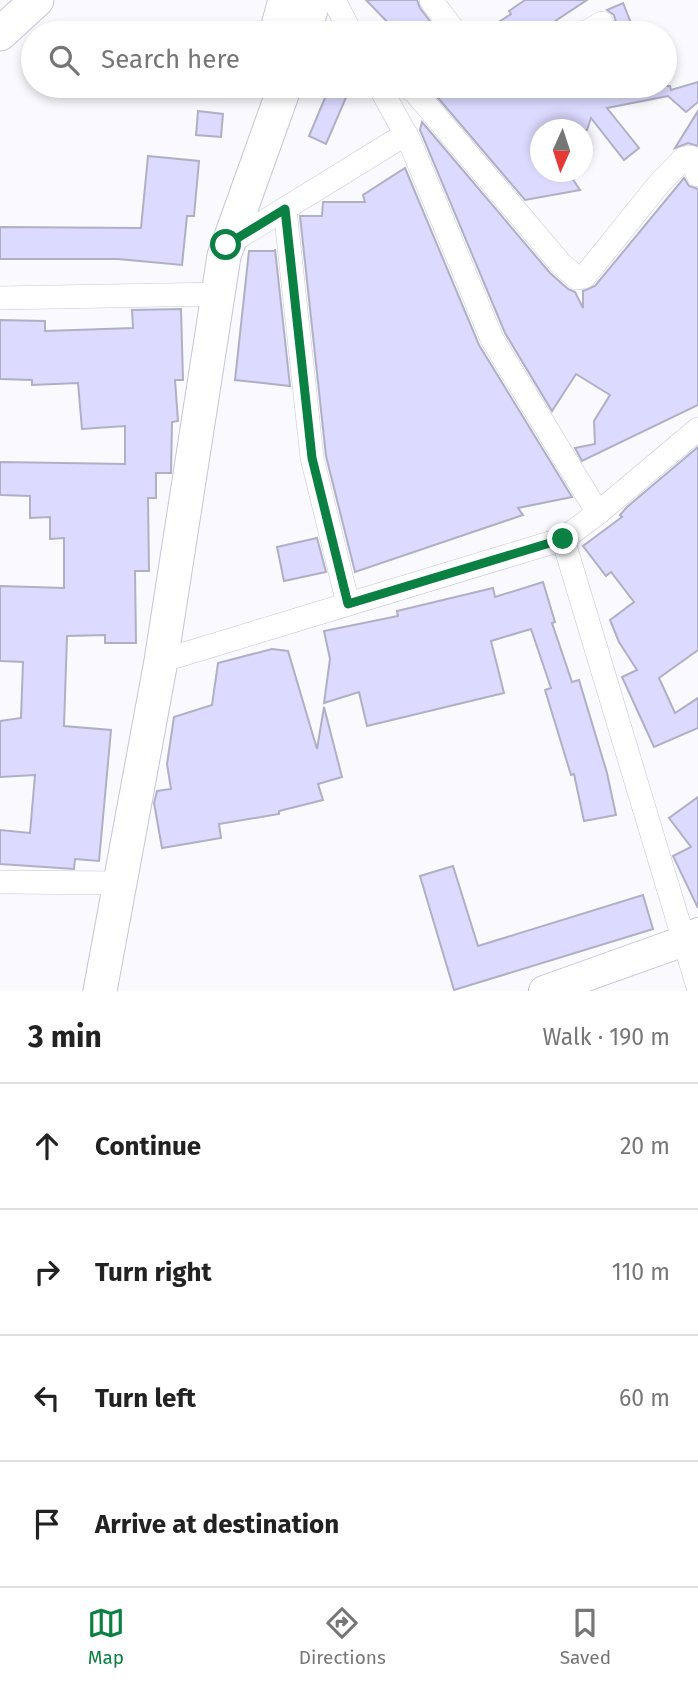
<!DOCTYPE html>
<html lang="en">
<head>
<meta charset="utf-8">
<style>
  :root { --surface:#fff; --page:#f6f6f6; --text:#222; --muted:#767676; --line:#e0e0e0; --accent:#0b8043 }
  body { margin:0; font-family:"Fira Sans",sans-serif; background:var(--page); color:var(--text) }
  .compass { position:absolute; left:530px; top:119px; width:63px; height:63px; border-radius:50%; background:var(--surface); box-shadow:0 4px 10px #0003; rotate:183deg }
  .stop { position:absolute; width:21px; height:21px; margin:-16px; border:5px solid #0b8043; border-radius:50%; background:#fff }
  .stop.end { background:#0b8043; border-color:#fff; box-shadow:0 2px 7px #0008 }
  .list { margin:0; padding:0; list-style:none }
  h2 { display:flex; justify-content:space-between; align-items:center; height:91px; margin:0; padding:0 28px; font-size:30px }
  h2 small { font-size:23px; font-weight:400; color:var(--muted) }
  .list li { display:grid; grid-template-columns:46px 1fr auto; gap:21px; align-items:center; box-sizing:border-box; height:126px; padding:0 28px; border-top:2px solid var(--line) }
  .list b { display:block; font-size:26px; white-space:nowrap }
  .list em { font-size:23px; font-style:normal; color:var(--muted) }
  .icon { flex:none; width:38px; height:38px; fill:none; stroke:currentColor; stroke-width:2; stroke-linecap:round; stroke-linejoin:round }
  .map { position:relative; flex:none; width:698px; height:991px; overflow:hidden }
  .search { position:absolute; background:var(--surface); box-shadow:0 4px 10px #0003; left:21px; right:21px; top:21px; height:77px; display:flex; align-items:center; gap:18px; box-sizing:border-box; padding:0 24px; border-radius:38px; color:var(--muted); font-size:26px }
  .sheet { height:595px; background:var(--surface) }
  nav { display:flex; justify-content:space-around; align-items:center; box-sizing:border-box; height:98px; border-top:2px solid var(--line); background:var(--surface); font-size:19px; color:var(--muted) }
  nav a { display:grid; justify-items:center; gap:4px }
  nav .on { color:var(--accent) }
  .map>svg:first-child { display:block }
  .building { fill:#dcdafe; stroke:#b0afc4; stroke-width:2 }
  .lines { fill:none; stroke-linecap:round; stroke-linejoin:round }
  .minor-casing { stroke:#c6c5db; stroke-width:24 }
  .tertiary-casing { stroke:#c6c5db; stroke-width:32 }
  .secondary-casing { stroke:#c6c5db; stroke-width:35 }
  .minor { stroke:#fff; stroke-width:23 }
  .tertiary { stroke:#fff; stroke-width:30 }
  .secondary { stroke:#fff; stroke-width:33 }
  .route { stroke:#0b8043; stroke-width:9 }
</style>
</head>
<body>
<div class="map">
<svg width="698" height="991" viewBox="0 0 698 991">
  <rect width="100%" height="100%" fill="#f9f9fe"/>
  <g class="building">
    <path d="M366 0H417L420 8 439 33H398Z"/>
    <path d="M525 0H587L537 33H482L511 14 509 11Z"/>
    <path d="M623 3 635 33H611L616 22 614 15 607 10Z"/>
    <path d="M698 82V102L686 112 668 96 607 108 639 148 624 160 591 118 587 130H541V172H568L580 190 525 200 433 92 436 86H670L671 90Z"/>
    <path d="M330 86H351L326 144 309 136Z"/>
    <path d="M198 111 223 114 221 137 196 135Z"/>
    <path d="M698 111V146L688 143 675 148Z"/>
    <path d="M422 122 550 273 568 289 575 292 583 308V291L595 286 684 178 689 186 698 189V405L582 461 575 448 595 444 594 421 610 395 576 374 552 411 505 333 420 130Z"/>
    <path d="M148 156 199 161 194 216H187L182 265 118 259H0V227L141 228Z"/>
    <path d="M405 168 479 345 572 497 518 508 523 515 355 572 326 456 300 216H322L323 202H365L363 195Z"/>
    <path d="M275 249 290 386 235 380 249 251H275Z"/>
    <path d="M181 309 183 380H175L178 421 172 422 171 473H156V498H148L149 571H135L136 643H105V635L67 636 64 726 111 730 99 861 75 859 74 869 0 864V830L30 833 35 775 0 777V721L21 718 23 662 0 661V586L64 588V538L50 539V517L30 518V496L0 495V462L125 464V426L82 429 78 383 32 385V380L0 379V320L45 321V331L133 328 132 310Z"/>
    <path d="M698 447V650L659 678 675 713 698 698V728L654 747 622 677 637 670 619 642 610 620 634 602 611 572 606 576 583 546 622 517 620 515 627 507Z"/>
    <path d="M317 538 326 572 284 581 277 547Z"/>
    <path d="M543 582 555 622 552 623 572 682 579 680 607 773 616 815 584 821 574 774 571 775 545 690 551 688 531 629 491 641 504 693 367 726 359 692 324 703 330 659 324 631 398 616 397 611 493 588 495 597Z"/>
    <path d="M272 649 288 651 317 749 324 707 342 777 318 784 323 800 279 811V814L219 824 221 838 162 848 154 803 157 791 171 789 167 764 174 717 212 705 218 663Z"/>
    <path d="M698 797V908L673 856 691 847 669 818Z"/>
    <path d="M453 866 478 946 643 895 653 929 454 990 420 876Z"/>
  </g>
  <g class="lines">
    <defs>
      <g id="minor">
        <path d="M334 0 351 33"/>
        <path d="M431 0 456 33"/>
        <path d="M585 33 602 23"/>
        <path d="M379 86 409 140 492 339 598 513"/>
        <path d="M407 86 415 92 561 264 577 278 584 277 658 185 684 158 690 157 698 175"/>
        <path d="M285 209 312 458 348 604"/>
        <path d="M226 245 406 134"/>
        <path d="M0 298 218 294"/>
        <path d="M563 539 698 987"/>
        <path d="M161 661 563 539 598 513 698 429"/>
        <path d="M0 882 120 883"/>
      </g>
      <path id="tertiary" d="M544 991 684 941 698 933"/>
      <g id="secondary">
        <path d="M276 33 285 0"/>
        <path d="M304 33 314 0"/>
        <path d="M0 34 37 0"/>
        <path d="M100 991 161 661 224 256 285 86"/>
      </g>
    </defs>
    <use href="#minor" class="minor-casing"/>
    <use href="#tertiary" class="tertiary-casing"/>
    <use href="#secondary" class="secondary-casing"/>
    <use href="#minor" class="minor"/>
    <use href="#tertiary" class="tertiary"/>
    <use href="#secondary" class="secondary"/>
  </g>
  <g class="lines">
    <path class="route" d="M226 245 285 209 312 458 348 604 563 539"/>
  </g>
</svg>
<svg class="compass" viewBox="-18 -18 36 36"><path d="M0-13l5 13h-10z" fill="#e53935"/><path d="M0 13l5-13h-10z" fill="#767676"/></svg>
<div class="stop" style="left:226px;top:245px"></div>
<div class="stop end" style="left:563px;top:539px"></div>
<div class="search"><svg class="icon" aria-label="search" viewBox="0 0 24 24"><circle cx="10" cy="10" r="6"/><path d="M15 15l6 6"/></svg>Search here</div>
</div>
<section class="sheet">
<h2>3 min<small>Walk · 190 m</small></h2>
<ul class="list">
<li><svg class="icon" aria-label="ahead" viewBox="0 0 24 24"><path d="M12 20V5M6 11l6-6 6 6"/></svg><div><b>Continue</b></div><em>20 m</em></li>
<li><svg class="icon" aria-label="right" viewBox="0 0 24 24"><path d="M7 20v-9h11M14 6l5 5-5 5"/></svg><div><b>Turn right</b></div><em>110 m</em></li>
<li><svg class="icon" aria-label="left" viewBox="0 0 24 24"><path d="M17 20v-9H6M10 6l-5 5 5 5"/></svg><div><b>Turn left</b></div><em>60 m</em></li>
<li><svg class="icon" aria-label="arrive" viewBox="0 0 24 24"><path d="M6 21V4h12l-3 4 3 4H6"/></svg><div><b>Arrive at destination</b></div></li>
</ul>
</section>
<nav>
<a class="on"><svg class="icon" aria-label="map" viewBox="0 0 24 24"><path d="M3 6l6-2 6 2 6-2v14l-6 2-6-2-6 2zM9 4v14M15 6v14"/></svg>Map</a>
<a><svg class="icon" aria-label="directions" viewBox="0 0 24 24"><path d="M12 3l9 9-9 9-9-9zM9 14v-3h6M13 9l2 2-2 2"/></svg>Directions</a>
<a><svg class="icon" aria-label="saved" viewBox="0 0 24 24"><path d="M7 4h10v16l-5-4-5 4z"/></svg>Saved</a>
</nav>
</body>
</html>
